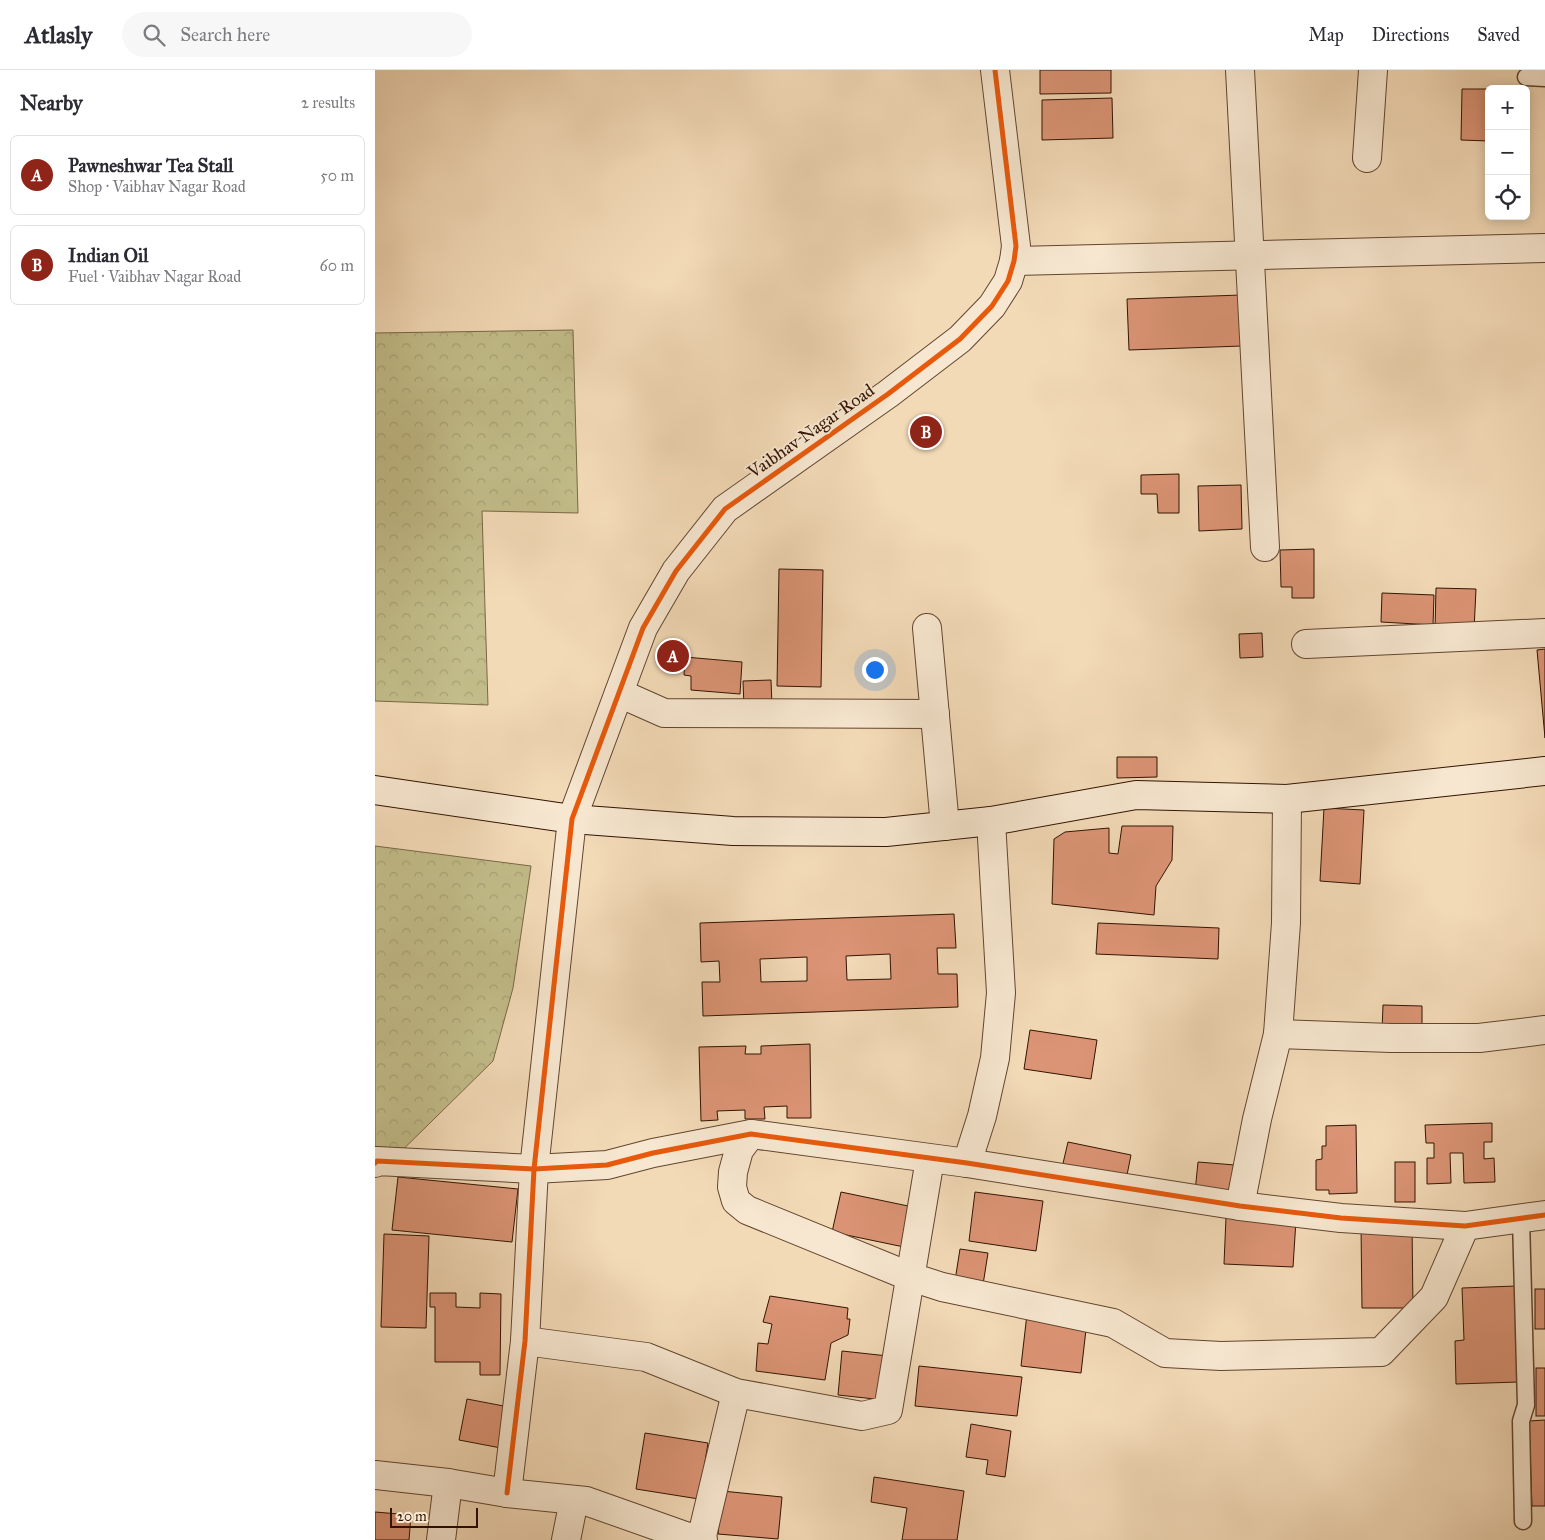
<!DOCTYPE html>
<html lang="en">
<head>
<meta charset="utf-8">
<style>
  :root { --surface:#fff; --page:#f7f7f7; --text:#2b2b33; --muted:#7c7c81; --line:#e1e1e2; --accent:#8f2418 }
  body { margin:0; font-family:"IM FELL Great Primer",serif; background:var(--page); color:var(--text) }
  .controls { position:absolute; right:15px; top:15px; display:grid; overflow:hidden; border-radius:8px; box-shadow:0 2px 12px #0003 }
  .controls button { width:45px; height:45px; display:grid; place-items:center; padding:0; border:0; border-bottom:1px solid var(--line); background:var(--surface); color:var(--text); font:25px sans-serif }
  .scale { position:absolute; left:15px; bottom:12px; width:88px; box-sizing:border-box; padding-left:5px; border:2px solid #321301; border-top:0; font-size:14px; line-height:18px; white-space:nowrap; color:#321301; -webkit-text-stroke:4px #f7e7d0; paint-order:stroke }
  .you { position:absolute; left:499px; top:599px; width:18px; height:18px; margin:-12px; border:4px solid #fff; border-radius:50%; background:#1a73e8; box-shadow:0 0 0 8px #1a73e833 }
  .badge { display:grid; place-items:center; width:32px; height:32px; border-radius:50%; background:var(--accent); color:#fff; font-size:16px; font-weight:700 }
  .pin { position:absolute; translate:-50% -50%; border:2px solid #fff; box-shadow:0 1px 5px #0006 }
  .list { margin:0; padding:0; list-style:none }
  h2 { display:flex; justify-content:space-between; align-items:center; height:65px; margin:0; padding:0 20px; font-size:21px }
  h2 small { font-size:16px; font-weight:400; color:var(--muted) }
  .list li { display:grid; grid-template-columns:32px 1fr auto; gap:15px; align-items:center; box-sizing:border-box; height:80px; margin:0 10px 10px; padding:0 10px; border:1px solid var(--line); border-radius:8px }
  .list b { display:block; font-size:19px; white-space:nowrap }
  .list p { margin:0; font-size:16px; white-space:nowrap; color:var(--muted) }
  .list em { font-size:16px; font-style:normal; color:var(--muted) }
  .icon { flex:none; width:28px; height:28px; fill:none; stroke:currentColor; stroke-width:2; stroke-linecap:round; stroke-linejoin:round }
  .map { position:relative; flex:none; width:1170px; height:1470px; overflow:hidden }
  header { display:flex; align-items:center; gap:30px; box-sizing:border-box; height:70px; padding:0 25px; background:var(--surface); border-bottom:1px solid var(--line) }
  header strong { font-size:24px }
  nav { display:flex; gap:28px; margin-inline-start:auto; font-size:18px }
  .search { width:350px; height:45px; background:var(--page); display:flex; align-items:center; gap:12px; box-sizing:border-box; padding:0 18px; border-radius:28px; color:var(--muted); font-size:19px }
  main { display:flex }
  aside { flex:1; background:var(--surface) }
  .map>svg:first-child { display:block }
  .forest { fill:url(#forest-crowns); stroke:#7a6846 }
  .building { fill:#db9475; stroke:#321301; fill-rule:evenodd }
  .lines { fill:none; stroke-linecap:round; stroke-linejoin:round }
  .lane-casing { stroke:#62452e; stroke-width:19 }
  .street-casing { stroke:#62452e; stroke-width:30 }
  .secondary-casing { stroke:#321301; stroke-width:30 }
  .lane { stroke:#f7e7d0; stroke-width:16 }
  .street { stroke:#f7e7d0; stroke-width:28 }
  .secondary { stroke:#f7e7d0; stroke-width:28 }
  .cycleway-casing { stroke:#f7e7d0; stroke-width:8 }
  .cycleway { stroke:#e8590c; stroke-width:5 }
  .labels { text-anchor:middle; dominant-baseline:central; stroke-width:4; stroke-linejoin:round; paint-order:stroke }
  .street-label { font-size:18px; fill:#321301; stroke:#f7e7d0 }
</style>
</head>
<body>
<header>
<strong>Atlasly</strong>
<div class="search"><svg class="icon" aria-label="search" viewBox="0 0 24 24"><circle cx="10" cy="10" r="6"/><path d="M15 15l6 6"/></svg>Search here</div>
<nav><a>Map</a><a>Directions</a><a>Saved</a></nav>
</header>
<main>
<aside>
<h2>Nearby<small>2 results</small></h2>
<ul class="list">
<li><span class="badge">A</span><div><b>Pawneshwar Tea Stall</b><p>Shop · Vaibhav Nagar Road</p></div><em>50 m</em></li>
<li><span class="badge">B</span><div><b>Indian Oil</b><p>Fuel · Vaibhav Nagar Road</p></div><em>60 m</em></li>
</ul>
</aside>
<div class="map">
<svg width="1170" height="1470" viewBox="0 0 1170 1470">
  <defs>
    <pattern id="forest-crowns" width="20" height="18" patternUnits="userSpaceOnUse" patternTransform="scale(1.25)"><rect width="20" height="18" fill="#c2bd8a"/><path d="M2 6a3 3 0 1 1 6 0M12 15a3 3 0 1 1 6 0" fill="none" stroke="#a7a275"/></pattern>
  </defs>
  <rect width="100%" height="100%" fill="#f3dab7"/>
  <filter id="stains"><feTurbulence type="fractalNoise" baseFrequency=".004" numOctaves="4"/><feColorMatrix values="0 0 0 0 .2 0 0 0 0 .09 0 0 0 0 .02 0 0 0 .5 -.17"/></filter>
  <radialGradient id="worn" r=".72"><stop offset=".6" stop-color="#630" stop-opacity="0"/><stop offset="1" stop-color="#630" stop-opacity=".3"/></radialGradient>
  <g class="forest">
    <path d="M198 260 203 443 107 441 113 635 0 631V263Z"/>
    <path d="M0 776 156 796 138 918 118 991 0 1107Z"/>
  </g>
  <g class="building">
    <path d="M665 0H736V23L665 24Z"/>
    <path d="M1087 19H1114V71L1086 70Z"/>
    <path d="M737 28 738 68 667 70V30Z"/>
    <path d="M866 225 867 276 754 280 752 229Z"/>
    <path d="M804 404V443H783L782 424H766V405Z"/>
    <path d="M866 415 867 459 824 461 823 416Z"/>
    <path d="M939 479V528H917V517H906L905 480Z"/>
    <path d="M404 499 448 500 446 617 402 616Z"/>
    <path d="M1061 518 1101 519 1099 560 1060 559Z"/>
    <path d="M1007 523 1059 525 1058 555 1006 552Z"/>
    <path d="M887 563 888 587 865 588 864 564Z"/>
    <path d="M1170 579V668L1162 580Z"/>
    <path d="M310 587 367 592 365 624 316 620V606L309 605Z"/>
    <path d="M396 610 397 636 369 637 368 611Z"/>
    <path d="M742 687H782V707L742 708Z"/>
    <path d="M949 738 989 740 985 814 945 811Z"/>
    <path d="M747 756H798L797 790 781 816 779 845 677 834 679 769 690 762 734 758V783L743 784Z"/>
    <path d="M579 844 581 878H562L563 904H582L583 937 328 946 327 912H345L344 891 326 892 325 853ZM515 884 516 909 472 910 471 886ZM432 887V911L386 912 385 889Z"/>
    <path d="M723 853 844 858 843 889 721 884Z"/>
    <path d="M1008 935 1047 936V962L1007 961Z"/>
    <path d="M655 960 722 970 716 1009 649 999Z"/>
    <path d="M435 974 436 1048H412V1036L389 1037 390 1049H370V1040L342 1041 343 1050 326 1051 324 977 371 976 370 984H386V976Z"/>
    <path d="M1117 1053V1072H1109V1089L1119 1088 1120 1112 1089 1113 1088 1083H1075L1076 1113 1052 1114V1088H1059V1073H1051L1050 1055Z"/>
    <path d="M981 1055 982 1123 954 1124V1120H941V1090L947 1089V1076H951V1056Z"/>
    <path d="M693 1072 756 1085 750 1115 686 1102Z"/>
    <path d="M823 1092 860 1095 857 1126 820 1122Z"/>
    <rect x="1020" y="1092" width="20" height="40"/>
    <path d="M23 1107 143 1119 137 1172 17 1160Z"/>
    <path d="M466 1122 538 1137 529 1177 457 1162Z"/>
    <path d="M600 1122 668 1131 661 1181 594 1171Z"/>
    <path d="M851 1147 921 1150 918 1197 849 1194Z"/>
    <path d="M1037 1155 1038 1238H987L986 1156Z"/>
    <path d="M9 1164 54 1166 51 1258 6 1257Z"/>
    <path d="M585 1179 613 1183 607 1221 579 1217Z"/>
    <path d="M1141 1216 1144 1312 1081 1314 1080 1271 1089 1270 1087 1218Z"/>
    <rect x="1160" y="1219" width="10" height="40"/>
    <path d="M55 1223H81V1237L105 1238V1223L126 1224 125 1305H105V1292H60V1237H55Z"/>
    <path d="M395 1226 473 1238 472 1249H475L473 1265 456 1273 450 1310 381 1301 383 1273 393 1274 397 1254 388 1252Z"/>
    <path d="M652 1244 712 1251 706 1303 646 1296Z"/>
    <path d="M467 1281 513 1286 509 1330 463 1325Z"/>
    <path d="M544 1296 647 1307 642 1346 540 1336Z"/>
    <rect x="1161" y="1298" width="9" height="48"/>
    <path d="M92 1329 134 1337 126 1378 84 1370Z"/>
    <path d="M1170 1350V1436H1157L1154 1351Z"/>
    <path d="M596 1354 636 1361 630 1407 611 1404 613 1390 591 1387Z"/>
    <path d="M270 1363 333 1373 324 1429 261 1419Z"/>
    <path d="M499 1407 589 1421 582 1470H527L532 1438 496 1432Z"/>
    <path d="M347 1421 407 1427 403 1469 343 1464Z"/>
    <path d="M0 1442 36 1445 34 1470H0Z"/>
  </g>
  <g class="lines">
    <defs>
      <g id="lane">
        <path d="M1151 7 1170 8"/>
        <path d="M1146 1149 1151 1335 1146 1351 1148 1451"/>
      </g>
      <g id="street">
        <path d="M865 0 890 477"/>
        <path d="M992 88 998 0"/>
        <path d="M639 191 1170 178"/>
        <path d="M552 558 570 756"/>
        <path d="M931 574 1170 563"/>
        <path d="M244 623 289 643 560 644"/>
        <path d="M903 964 1016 968H1104L1170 960"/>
        <path d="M376 1064 364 1080 358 1102 357 1117 361 1131 372 1140 536 1207 567 1217 738 1253 790 1283 846 1286 1006 1282 1059 1227 1090 1156"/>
        <path d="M0 1093 2 1091 159 1099 232 1095 278 1083 376 1064 592 1093 865 1136 966 1148 1090 1156 1170 1145"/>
        <path d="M592 1093 607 1046 620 988 626 923 616 751"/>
        <path d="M865 1136 882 1049 903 964 911 853 912 729"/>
        <path d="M150 1271 271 1287 361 1323 487 1346 513 1340 555 1089"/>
        <path d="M0 1405 73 1413 132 1423 211 1431 310 1466 328 1470"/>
        <path d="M132 1423 150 1271 159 1099 197 749 268 558 301 501 350 439 513 324 585 269 617 236 633 211 639 191 641 176 620 0"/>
        <path d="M66 1470 73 1413"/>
        <path d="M191 1470 199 1430"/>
        <path d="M326 1470 361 1323"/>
      </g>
      <path id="secondary" d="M0 720 197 749 358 761 511 762 616 751 761 725 912 729 1170 701"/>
    </defs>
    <use href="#lane" class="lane-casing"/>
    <use href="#street" class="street-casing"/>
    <use href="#secondary" class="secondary-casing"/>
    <use href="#lane" class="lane"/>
    <use href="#street" class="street"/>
    <use href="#secondary" class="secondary"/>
    <defs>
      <g id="cycleway">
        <path d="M0 1093 2 1091 159 1099 232 1095 278 1083 376 1064 592 1093 865 1136 966 1148 1090 1156 1170 1145"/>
        <path d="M132 1423 150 1271 159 1099 197 749 268 558 301 501 350 439 513 324 585 269 617 236 633 211 639 191 641 176 620 0"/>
      </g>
    </defs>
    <use href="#cycleway" class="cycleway-casing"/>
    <use href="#cycleway" class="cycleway"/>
  </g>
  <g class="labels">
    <g class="street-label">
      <text transform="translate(436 361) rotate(-35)">Vaibhav Nagar Road</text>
    </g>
  </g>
  <rect width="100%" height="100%" filter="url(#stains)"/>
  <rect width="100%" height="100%" fill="url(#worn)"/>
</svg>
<div class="controls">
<button>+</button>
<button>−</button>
<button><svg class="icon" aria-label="locate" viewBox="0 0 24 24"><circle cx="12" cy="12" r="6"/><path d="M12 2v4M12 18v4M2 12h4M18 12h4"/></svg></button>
</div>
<div class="scale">20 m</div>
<div class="you"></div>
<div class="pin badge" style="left:298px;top:586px">A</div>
<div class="pin badge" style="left:551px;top:362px">B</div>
</div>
</main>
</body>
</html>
